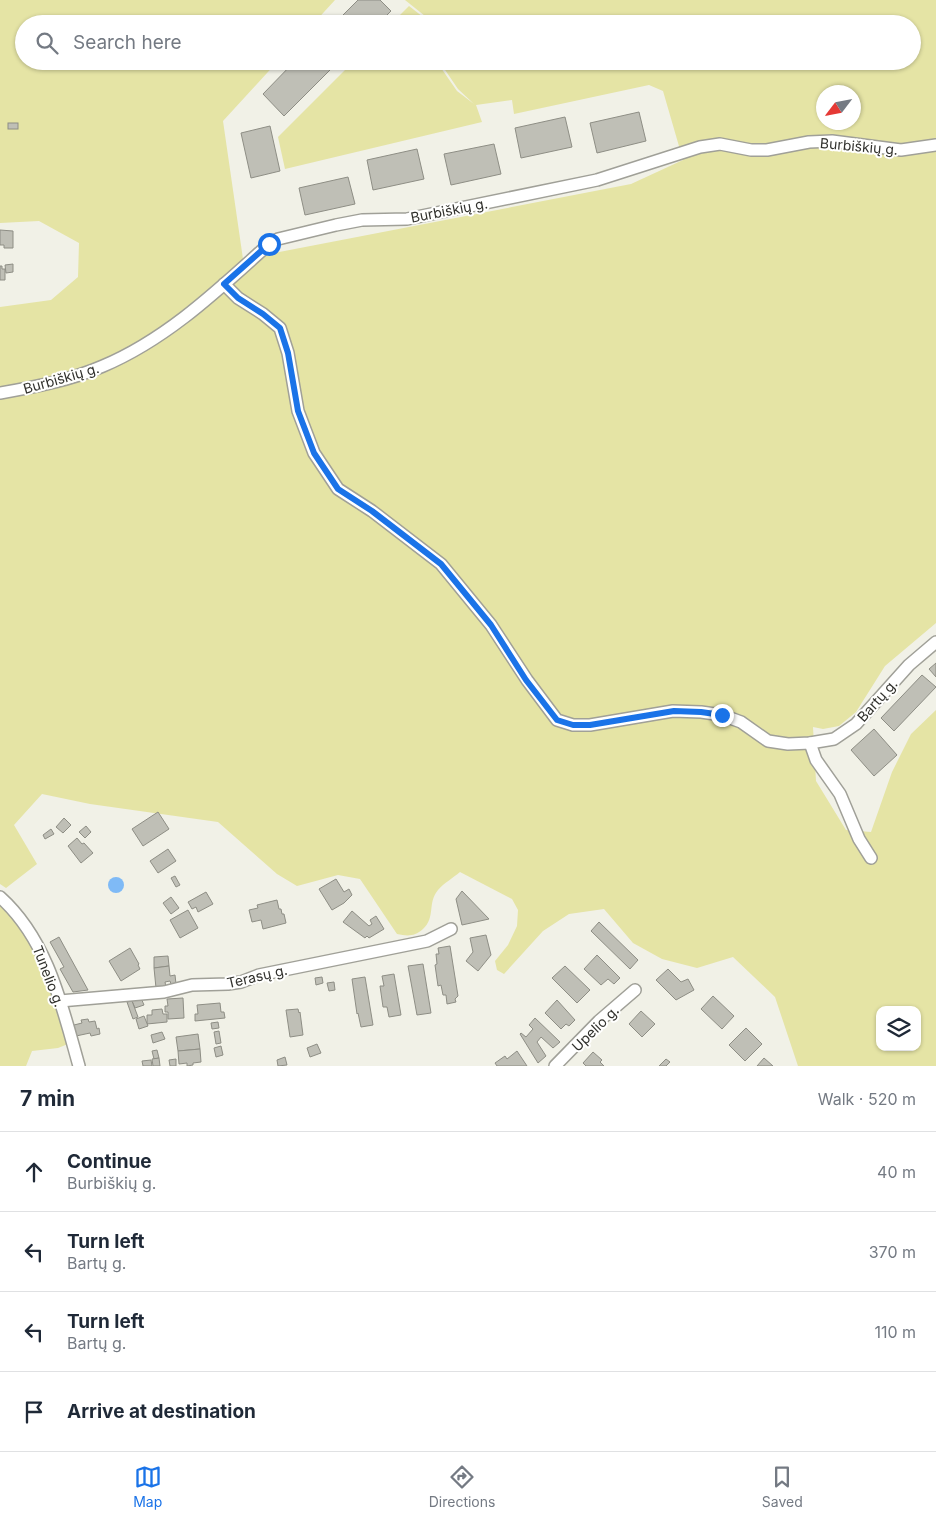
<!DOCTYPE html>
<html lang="en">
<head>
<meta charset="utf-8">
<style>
  :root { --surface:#fff; --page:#f6f6f7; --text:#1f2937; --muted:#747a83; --line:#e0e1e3; --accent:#1a73e8 }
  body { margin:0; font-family:Inter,sans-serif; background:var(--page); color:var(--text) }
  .controls { position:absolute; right:15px; bottom:15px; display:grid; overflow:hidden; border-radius:10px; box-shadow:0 1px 4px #0004 }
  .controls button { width:45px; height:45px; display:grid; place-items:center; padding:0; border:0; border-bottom:1px solid var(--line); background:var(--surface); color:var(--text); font:25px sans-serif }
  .compass { position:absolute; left:816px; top:85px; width:45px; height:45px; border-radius:50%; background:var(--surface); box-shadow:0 1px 4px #0004; rotate:238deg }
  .stop { position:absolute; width:15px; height:15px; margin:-11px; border:4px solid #1a73e8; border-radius:50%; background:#fff }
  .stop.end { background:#1a73e8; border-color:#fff; box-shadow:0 1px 5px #0008 }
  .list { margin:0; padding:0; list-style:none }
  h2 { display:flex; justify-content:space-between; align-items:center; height:65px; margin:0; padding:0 20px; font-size:21px }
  h2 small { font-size:16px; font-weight:400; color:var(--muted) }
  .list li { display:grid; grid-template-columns:32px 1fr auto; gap:15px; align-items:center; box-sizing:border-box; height:80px; padding:0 20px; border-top:1px solid var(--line) }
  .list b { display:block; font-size:19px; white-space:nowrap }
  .list p { margin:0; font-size:16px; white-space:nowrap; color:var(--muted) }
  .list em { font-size:16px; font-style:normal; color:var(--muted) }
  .icon { flex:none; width:28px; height:28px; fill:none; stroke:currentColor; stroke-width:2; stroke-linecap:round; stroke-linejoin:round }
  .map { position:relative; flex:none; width:936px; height:1066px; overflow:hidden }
  .search { position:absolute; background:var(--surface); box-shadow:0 1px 4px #0004; left:15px; right:15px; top:15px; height:55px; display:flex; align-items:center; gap:12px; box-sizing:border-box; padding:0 18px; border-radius:28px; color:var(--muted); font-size:19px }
  .sheet { height:385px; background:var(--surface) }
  nav { display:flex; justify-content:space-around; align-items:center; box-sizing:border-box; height:70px; border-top:1px solid var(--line); background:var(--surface); font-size:14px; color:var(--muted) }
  nav a { display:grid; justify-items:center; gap:2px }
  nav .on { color:var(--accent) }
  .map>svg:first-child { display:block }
  .green { fill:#e5e4a5; fill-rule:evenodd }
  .water { fill:#7fbaf6 }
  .building { fill:#bfbfb6; stroke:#8e8e85 }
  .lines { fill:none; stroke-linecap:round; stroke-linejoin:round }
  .street-casing { stroke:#a0a098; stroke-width:14 }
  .street { stroke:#fff; stroke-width:11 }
  .route { stroke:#1a73e8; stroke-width:6 }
  .labels { text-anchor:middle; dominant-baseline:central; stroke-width:4; stroke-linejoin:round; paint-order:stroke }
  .street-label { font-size:14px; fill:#31312d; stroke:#fffffe }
</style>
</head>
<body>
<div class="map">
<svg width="936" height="1066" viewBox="0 0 936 1066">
  <rect width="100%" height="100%" fill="#f1f1e7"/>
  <g class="green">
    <path d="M0 0H335L313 24H24V61H278L223 121 243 259 631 184 683 160 663 91 649 85 514 114 512 100 476 105 482 122 285 169 278 137 354 61H439V65L457 91 474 104 458 89 441 64 440 61H912V24H435L405 0H936V623L885 666 856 712 839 726 823 729 813 727 816 781 846 830 871 832 892 772 911 734 936 710V1066H798L775 997 733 957 697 968 662 959 633 943 604 909 569 914 543 931 504 974 497 970 495 961 508 945 517 926 518 910 512 899 460 872C453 878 444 883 438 890 427 903 436 917 423 929 414 937 407 936 397 934L360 879 338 875 297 886 277 874 218 822 90 804 42 794 14 825 37 864 6 888 0 884V307L51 300 78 277 79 243 39 221 0 223ZM824 92H854V122H824ZM880 1010H917V1047H880Z"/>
    <path d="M409 6 432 24H391Z"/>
    <path d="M0 902 14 917 43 963 68 1044 58 1048 32 1051 26 1066H0Z"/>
  </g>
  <circle class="water" cx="116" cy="885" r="8"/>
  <g class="building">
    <path d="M358 0H380L391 11 378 24H334Z"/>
    <path d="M295 61H339L284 116 263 94Z"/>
    <path d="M639 112 646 141 597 153 590 123Z"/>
    <path d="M565 117 572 147 521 158 515 128Z"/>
    <rect x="8" y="123" width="10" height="6"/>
    <path d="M270 126 280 171 251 178 241 133Z"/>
    <path d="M494 144 501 174 451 185 444 154Z"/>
    <path d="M417 149 424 179 373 190 367 160Z"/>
    <path d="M348 177 355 204 305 215 299 188Z"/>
    <path d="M0 230 13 231V248H4V245H0Z"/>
    <path d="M13 264V272L6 273 5 265Z"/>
    <path d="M0 266H2V269H5V280H0Z"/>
    <path d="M936 663V677L929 669Z"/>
    <path d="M922 675 936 687 894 731 881 718Z"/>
    <path d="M874 729 897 755 874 776 851 750Z"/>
    <path d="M158 812 169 829 143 846 132 829Z"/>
    <path d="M64 818 71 825 63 833 56 827Z"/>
    <path d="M86 826 91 832 85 838 79 832Z"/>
    <path d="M51 829 54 834 45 839 43 835Z"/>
    <path d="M77 838 82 844 84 843 93 853 81 863 68 846Z"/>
    <path d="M168 849 176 861 158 873 150 861Z"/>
    <path d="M175 876 180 885 176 887 171 878Z"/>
    <path d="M336 879 344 892 349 889 352 895 344 903 332 910 319 889Z"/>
    <path d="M462 891 489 919 462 925 456 899Z"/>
    <path d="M206 892 213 904 198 912 196 907 192 909 188 902Z"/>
    <path d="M171 897 179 908 171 914 163 903Z"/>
    <path d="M277 900 279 909H281L282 914H284L286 923 263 929 261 920 252 922 249 910 258 908 257 905Z"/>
    <path d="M188 910 198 928 180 938 170 920Z"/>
    <path d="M352 911 369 926 372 924 370 920 376 916 384 929 369 938 367 936 365 938 343 922Z"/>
    <path d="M599 922 638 960 630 969 591 931Z"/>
    <path d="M486 935 491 955 478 971 466 961 473 952 470 938Z"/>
    <path d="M59 937 88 990 73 992 60 969 64 967 50 942Z"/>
    <path d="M450 946 458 996 455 999 456 1002 447 1004 446 995H443L441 985 438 986 435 965 437 964 436 954H439L438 948Z"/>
    <path d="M130 948 139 964 138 965 140 969 121 981 109 961Z"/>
    <path d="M597 955 620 978 614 984 608 979 601 985 584 969Z"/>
    <path d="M168 956 169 966 154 968V957Z"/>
    <path d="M423 964 431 1013 417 1015 408 966Z"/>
    <path d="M169 966 170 976 175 975 176 984H171L170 981 165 982 166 987 156 988 154 968Z"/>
    <path d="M565 966 590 990 577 1003 552 978Z"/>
    <path d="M668 969 681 982 688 979 694 990 676 1000 656 980Z"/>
    <path d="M394 974 401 1015 389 1017 387 1007H383L380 986H384L382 976Z"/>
    <path d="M322 977 323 983 316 985 315 978Z"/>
    <path d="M365 977 373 1025 361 1027 358 1013 357 1014 352 979Z"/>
    <path d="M334 982 335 990 329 991 327 983Z"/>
    <path d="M713 996 734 1016 722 1029 701 1009Z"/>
    <path d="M141 998 144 1005 135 1008 132 1001Z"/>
    <path d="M183 998 184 1018 168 1019V1012H165V1006H168L167 999Z"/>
    <path d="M557 1000 575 1020 569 1026 566 1024 561 1029 545 1013Z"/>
    <path d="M132 1001 138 1017 133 1019 127 1002Z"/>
    <path d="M220 1003 221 1012H224L225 1018 195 1021V1014H198L197 1005Z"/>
    <path d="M162 1009 163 1014H167V1022L147 1024V1015H152V1010Z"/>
    <path d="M298 1009 299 1013 300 1012 303 1035 290 1037 286 1010Z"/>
    <path d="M641 1011 655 1024 642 1037 629 1024Z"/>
    <path d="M144 1016 148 1026 139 1029 136 1019Z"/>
    <path d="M535 1018 560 1042 553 1048 541 1037 537 1042 546 1056 538 1063 520 1034 521 1033 526 1037 533 1029 529 1025Z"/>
    <path d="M88 1019 89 1022 95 1021 97 1029 99 1028 100 1034 91 1036 90 1033 76 1036 74 1025 82 1023 81 1020Z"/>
    <path d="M218 1022 219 1028 212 1029 211 1023Z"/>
    <path d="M746 1028 762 1044 745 1061 729 1045Z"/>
    <path d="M219 1031 221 1043 216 1044 214 1032Z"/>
    <path d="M162 1032 165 1039 153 1043 151 1035Z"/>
    <path d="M198 1034 200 1049 178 1051 176 1037Z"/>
    <path d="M317 1044 321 1053 310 1057 307 1048Z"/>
    <path d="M221 1046 223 1055 216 1057 214 1048Z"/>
    <path d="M200 1049 201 1062 193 1063V1065L187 1066V1063L179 1064 178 1051Z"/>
    <path d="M157 1050 159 1058 154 1059 152 1051Z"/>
    <path d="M517 1051 527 1066H497L495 1063 505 1056 507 1059Z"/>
    <path d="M593 1052 602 1060 600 1062 604 1066H586L583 1063Z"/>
    <path d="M285 1057 287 1065 278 1066 277 1060Z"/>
    <path d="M159 1058 160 1066H153L152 1059Z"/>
    <path d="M764 1058 773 1066H757Z"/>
    <path d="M176 1059V1066H170L169 1060Z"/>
    <path d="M666 1059 670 1062 666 1066H659Z"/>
    <path d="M151 1060 152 1066H143L142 1061Z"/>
  </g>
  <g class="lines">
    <defs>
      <g id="street">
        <path d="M224 284 238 298 263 314 280 328 288 353 298 411 314 453 338 489 372 511 441 564 491 625 527 680 557 720 573 725H590L673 711 701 712 722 715 741 722 768 741 788 744 810 743 834 739 856 724 909 665 936 642"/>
        <path d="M0 393C35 387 71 380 103 366 167 339 218 290 269 244L278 239 336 225 362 220 407 219 597 180 700 147 720 144 751 150H767L809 142 832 141 901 150 936 145"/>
        <path d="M810 743 816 760 840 794 859 839 871 858"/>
        <path d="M0 897C48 940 62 1006 79 1066"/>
        <path d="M60 1001 164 992 192 985 228 984 241 982 259 975 427 941 451 929"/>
        <path d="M555 1066 599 1021 635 990"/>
      </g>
    </defs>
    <use href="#street" class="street-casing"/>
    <use href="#street" class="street"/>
  </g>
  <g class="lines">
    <path class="route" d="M269 244 224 284 238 298 263 314 280 328 288 353 298 411 314 453 338 489 372 511 441 564 491 625 526 680 557 720 573 725H590L674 711 701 712 722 715"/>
  </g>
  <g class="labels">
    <g class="street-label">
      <text transform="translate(859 146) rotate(5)">Burbiškių g.</text>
      <text transform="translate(449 210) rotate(-11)">Burbiškių g.</text>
      <text transform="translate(61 378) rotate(-16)">Burbiškių g.</text>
      <text transform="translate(877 700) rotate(-48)">Bartų g.</text>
      <text transform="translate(49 976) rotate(69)">Tunelio g.</text>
      <text transform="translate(257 976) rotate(-13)">Terasų g.</text>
      <text transform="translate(595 1028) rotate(-44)">Upelio g.</text>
    </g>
  </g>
</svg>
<div class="controls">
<button><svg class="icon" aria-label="layers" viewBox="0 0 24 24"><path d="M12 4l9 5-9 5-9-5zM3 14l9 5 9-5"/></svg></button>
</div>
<svg class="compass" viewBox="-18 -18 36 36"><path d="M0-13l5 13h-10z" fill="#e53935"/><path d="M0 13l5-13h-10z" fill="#747a83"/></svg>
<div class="stop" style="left:269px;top:244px"></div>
<div class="stop end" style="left:722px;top:715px"></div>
<div class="search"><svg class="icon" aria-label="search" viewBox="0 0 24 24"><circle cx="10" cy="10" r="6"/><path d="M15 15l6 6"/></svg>Search here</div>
</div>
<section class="sheet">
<h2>7 min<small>Walk · 520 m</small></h2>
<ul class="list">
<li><svg class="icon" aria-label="ahead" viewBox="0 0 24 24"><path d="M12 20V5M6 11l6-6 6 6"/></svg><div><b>Continue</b><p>Burbiškių g.</p></div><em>40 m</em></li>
<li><svg class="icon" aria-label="left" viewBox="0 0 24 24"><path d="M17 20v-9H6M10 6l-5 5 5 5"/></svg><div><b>Turn left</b><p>Bartų g.</p></div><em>370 m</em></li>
<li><svg class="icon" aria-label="left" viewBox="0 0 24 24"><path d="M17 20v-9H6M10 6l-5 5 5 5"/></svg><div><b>Turn left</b><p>Bartų g.</p></div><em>110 m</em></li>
<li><svg class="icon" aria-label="arrive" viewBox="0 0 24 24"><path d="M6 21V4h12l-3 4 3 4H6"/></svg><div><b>Arrive at destination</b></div></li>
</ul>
</section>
<nav>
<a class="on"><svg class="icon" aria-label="map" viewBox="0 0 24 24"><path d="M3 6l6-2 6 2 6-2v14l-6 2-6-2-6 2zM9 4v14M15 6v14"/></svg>Map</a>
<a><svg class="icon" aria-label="directions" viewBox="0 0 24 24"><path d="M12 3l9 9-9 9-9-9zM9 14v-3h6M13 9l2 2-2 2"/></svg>Directions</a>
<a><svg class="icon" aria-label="saved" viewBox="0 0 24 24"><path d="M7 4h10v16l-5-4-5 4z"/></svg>Saved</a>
</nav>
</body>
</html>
